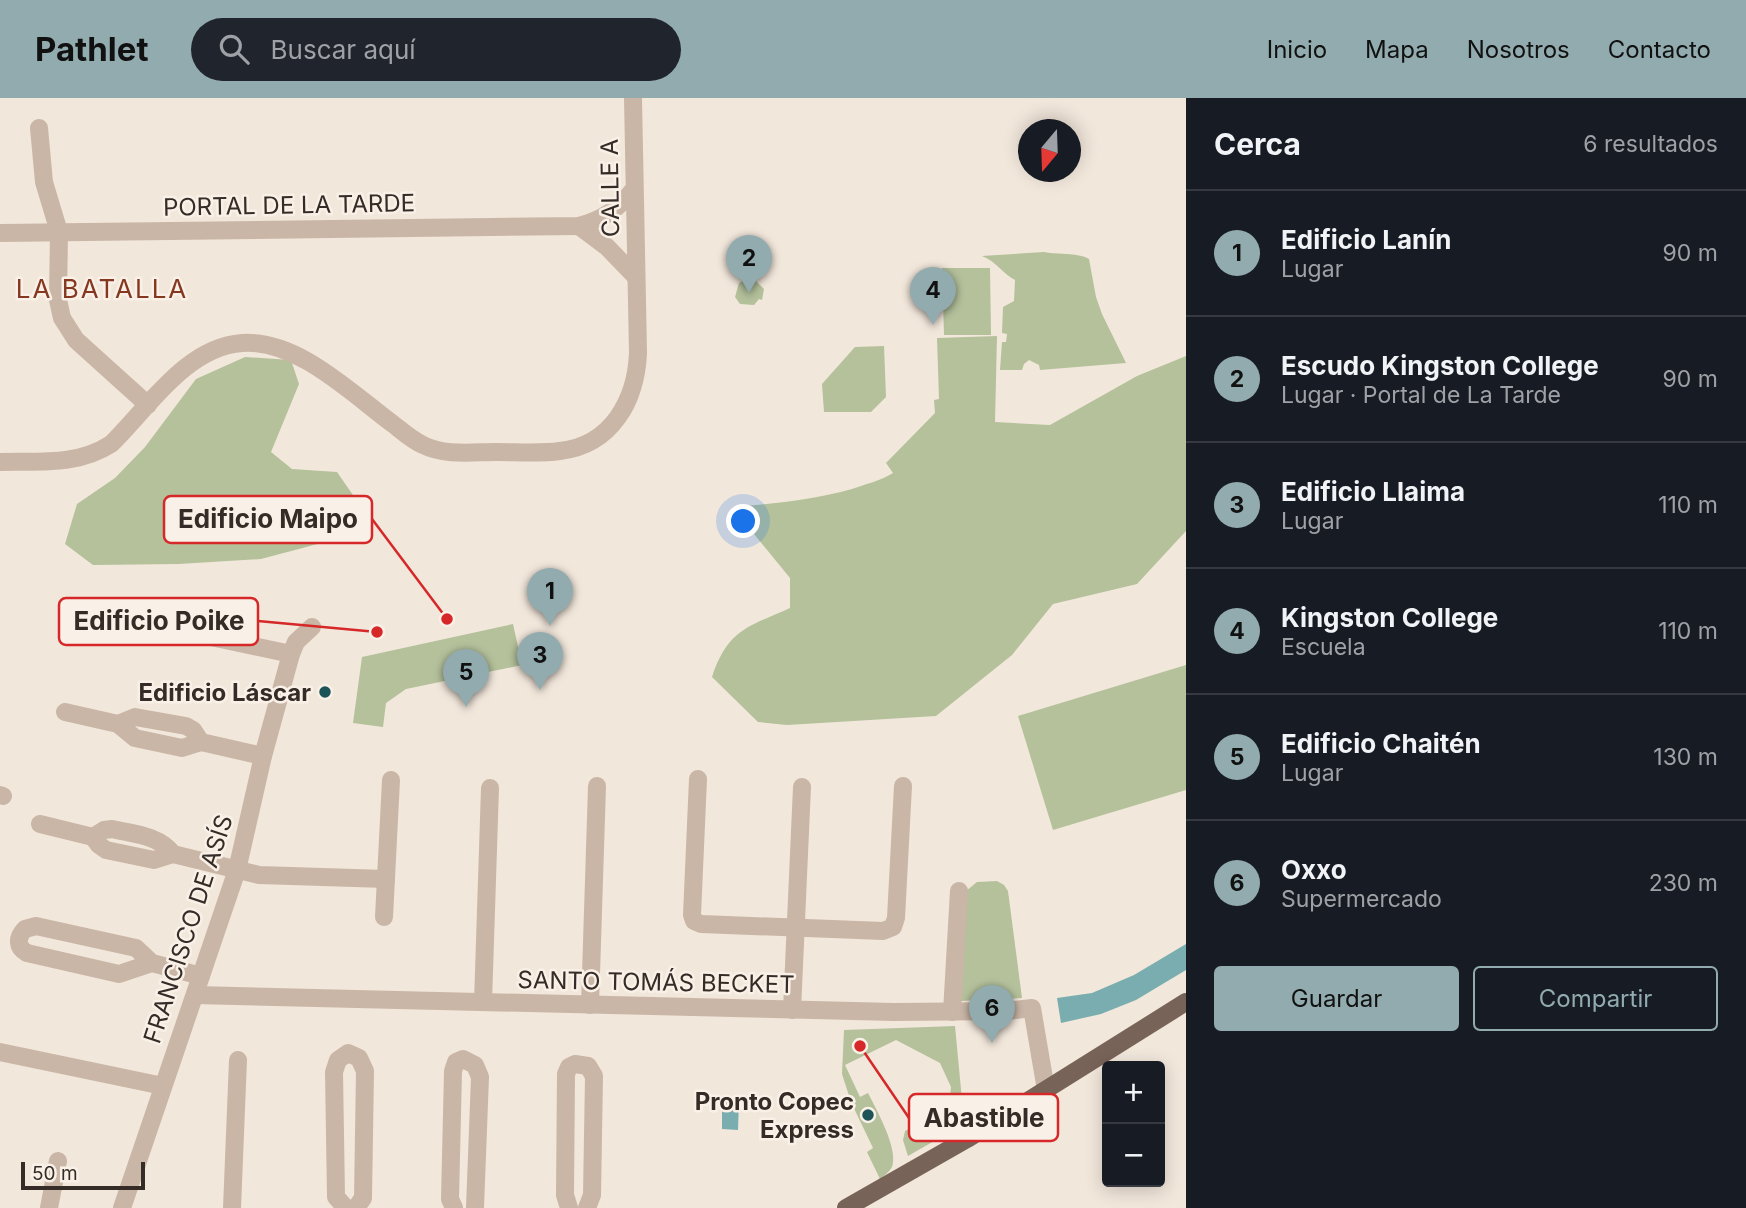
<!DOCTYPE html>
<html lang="es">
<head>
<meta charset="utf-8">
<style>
  :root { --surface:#171b24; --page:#20242c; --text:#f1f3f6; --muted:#9ea1a6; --line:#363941; --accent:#92abae }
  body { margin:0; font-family:Inter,sans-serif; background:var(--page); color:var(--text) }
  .controls { position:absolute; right:21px; bottom:21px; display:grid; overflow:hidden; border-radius:7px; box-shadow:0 4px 18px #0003 }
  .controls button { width:63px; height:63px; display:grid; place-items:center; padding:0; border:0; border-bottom:2px solid var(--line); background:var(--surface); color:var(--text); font:35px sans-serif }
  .compass { position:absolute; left:1018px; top:21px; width:63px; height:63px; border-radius:50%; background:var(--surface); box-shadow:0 4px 18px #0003; rotate:199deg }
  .scale { position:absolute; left:21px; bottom:18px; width:124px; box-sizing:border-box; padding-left:7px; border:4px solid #362c27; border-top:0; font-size:19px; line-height:24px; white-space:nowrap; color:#362c27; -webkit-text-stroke:5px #f9f1e7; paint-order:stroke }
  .you { position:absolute; left:744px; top:424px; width:24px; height:24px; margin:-18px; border:5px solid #fff; border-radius:50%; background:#1a73e8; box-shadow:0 0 0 10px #1a73e833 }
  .badge { display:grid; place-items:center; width:46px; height:46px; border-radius:50%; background:var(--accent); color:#111; font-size:23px; font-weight:700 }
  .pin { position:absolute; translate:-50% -58px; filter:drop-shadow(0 2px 4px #0008) }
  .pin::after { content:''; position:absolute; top:37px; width:24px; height:21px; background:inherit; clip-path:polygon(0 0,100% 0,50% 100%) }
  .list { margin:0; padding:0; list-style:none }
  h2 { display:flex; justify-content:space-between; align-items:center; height:91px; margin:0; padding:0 28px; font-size:30px }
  h2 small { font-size:23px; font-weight:400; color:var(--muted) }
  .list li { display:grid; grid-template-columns:46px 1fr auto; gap:21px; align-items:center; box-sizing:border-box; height:126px; padding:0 28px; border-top:2px solid var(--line) }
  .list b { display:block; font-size:26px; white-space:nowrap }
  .list p { margin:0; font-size:23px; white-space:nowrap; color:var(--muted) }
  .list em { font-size:23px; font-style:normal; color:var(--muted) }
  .actions { display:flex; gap:14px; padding:21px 28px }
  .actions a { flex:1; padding:16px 0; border:2px solid var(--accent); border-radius:7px; text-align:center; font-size:24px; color:var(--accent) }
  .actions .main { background:var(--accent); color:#111 }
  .icon { flex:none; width:38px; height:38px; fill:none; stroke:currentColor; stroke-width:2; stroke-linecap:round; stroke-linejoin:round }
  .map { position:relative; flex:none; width:1186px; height:1110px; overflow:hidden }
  header { display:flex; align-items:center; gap:42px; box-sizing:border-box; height:98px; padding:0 35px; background:var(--accent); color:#111 }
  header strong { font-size:33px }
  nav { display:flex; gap:38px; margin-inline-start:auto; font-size:24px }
  .search { width:490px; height:63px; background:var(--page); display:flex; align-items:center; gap:18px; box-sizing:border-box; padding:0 24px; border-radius:38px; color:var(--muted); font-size:26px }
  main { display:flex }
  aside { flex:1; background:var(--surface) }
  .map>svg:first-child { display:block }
  .green { fill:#b4c19b }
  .water { fill:#7aadaf }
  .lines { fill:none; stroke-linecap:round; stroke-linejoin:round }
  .minor { stroke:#cab6a7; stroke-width:18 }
  .major { stroke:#786358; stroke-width:18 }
  .poi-dot { fill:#1d5457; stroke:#f9f1e7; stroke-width:2.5 }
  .labels { text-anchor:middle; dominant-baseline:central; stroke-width:5; stroke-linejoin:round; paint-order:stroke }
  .street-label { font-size:24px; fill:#362c27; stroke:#f9f1e7 }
  .poi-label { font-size:24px; font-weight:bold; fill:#362c27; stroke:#f9f1e7; text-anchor:end }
  .neighbourhood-label { font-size:26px; letter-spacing:2px; fill:#853720; stroke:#f9f1e7 }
  .leader { fill:none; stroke:#d62828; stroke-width:2.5 }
  .callout-dot { fill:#d62828; stroke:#f9f1e7; stroke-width:2.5 }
  .callout { fill:#f9f1e7; stroke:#d62828; stroke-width:2.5 }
  .callout-label { font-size:26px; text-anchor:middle; font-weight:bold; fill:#362c27 }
</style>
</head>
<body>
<header>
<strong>Pathlet</strong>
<div class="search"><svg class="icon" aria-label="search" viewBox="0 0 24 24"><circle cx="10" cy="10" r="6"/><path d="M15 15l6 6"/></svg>Buscar aquí</div>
<nav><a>Inicio</a><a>Mapa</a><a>Nosotros</a><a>Contacto</a></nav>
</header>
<main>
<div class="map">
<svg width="1186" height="1110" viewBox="0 0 1186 1110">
  <rect width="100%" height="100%" fill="#f2e7db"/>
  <g class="green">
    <path d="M1044 154C1058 157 1077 154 1089 161L1096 199 1102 216 1126 265 1040 272 1039 267 1029 262 1024 266 1022 272H1000L1002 244H1006L1007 236 1002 235 1003 209 1014 203 1015 182C1002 175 997 164 982 158Z"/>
    <path d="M942 170H990L991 237H944Z"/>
    <path d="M747 181 756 183 764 191 762 202 759 201 754 207 740 206 735 199 739 185Z"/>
    <path d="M997 238 995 324 1050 327 1137 278 1186 258V433L1137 486 1053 506 1012 557 936 618 787 627 758 624 712 579C728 531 748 529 790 510V480L732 409C773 406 812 402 852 391 866 386 880 383 893 375L886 365 935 315 934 302 939 301 937 240Z"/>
    <path d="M884 248 886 299 871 314H824L822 286 855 249Z"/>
    <path d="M245 259 291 262 299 286 271 354 292 371 337 374 364 413 344 439 261 461 179 466 93 467 65 446 77 406 115 380 145 349 196 281Z"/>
    <path d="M513 526 522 567 406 591 386 605 383 629 353 625 362 559Z"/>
    <path d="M1186 567V692L1053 732 1018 618Z"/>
    <path d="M997 783 1004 787 1008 793 1022 900 961 903 966 793 977 784Z"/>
    <path d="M955 928 962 1002 949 1009 951 989 940 965 896 942 845 967 860 999 868 995C876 1011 899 1051 892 1069 889 1074 885 1077 880 1081L867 1054 873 1050 851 1004 842 976 844 932Z"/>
    <path d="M932 1019 948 1032V1035L908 1058 903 1042 905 1033Z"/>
  </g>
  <g class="water">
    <path d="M1186 846V872L1136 902 1101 916 1061 925 1057 900 1092 895 1134 877Z"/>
    <path d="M722 1000 739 1001 738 1032 722 1031Z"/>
  </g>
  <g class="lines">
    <g class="minor">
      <path d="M39 30 44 84 59 134 58 202 62 220 76 242 148 307"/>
      <path d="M579 128 607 149 636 179"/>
      <path d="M0 135 579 128C604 121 618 111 634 91"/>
      <path d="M0 364C39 363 77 368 111 346 148 310 186 249 242 245 297 241 351 295 393 326 402 333 412 342 423 347 445 358 472 354 496 354 517 354 539 356 560 353 612 347 636 302 638 255L633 0"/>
      <path d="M94 514 291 556"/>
      <path d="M65 614 118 626 135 640 182 650 201 644 263 658"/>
      <path d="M118 626 135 619 186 628 193 632 201 644"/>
      <path d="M698 681 692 817 694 823 701 826 883 833 893 829 896 820 903 688"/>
      <path d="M0 697 3 698"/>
      <path d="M40 726 93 739 99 747 106 752 154 762 173 756 259 777 386 781"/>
      <path d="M93 739 104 732 112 731C133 736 159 737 173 756"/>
      <path d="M384 819 391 682"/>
      <path d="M152 865 119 876 27 855C16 849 17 839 25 831L36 828 136 850 152 865 201 878"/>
      <path d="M195 897 894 914 1007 913 1032 910 1046 992"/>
      <path d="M483 904 490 690"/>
      <path d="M590 907 597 688"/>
      <path d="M792 912 802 689"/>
      <path d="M952 914 959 793"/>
      <path d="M0 954 163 988"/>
      <path d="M49 1110 58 1063"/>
      <path d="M122 1110 237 772 263 658 291 556 296 544 312 529"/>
      <path d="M232 1110 238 962"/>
      <path d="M346 1110 336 1099 334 974 338 962 348 955 359 960 365 973 363 1100 356 1110"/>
      <path d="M454 1110 450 1101 453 973 456 964 463 961 475 967 480 979 475 1110"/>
      <path d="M569 1110 565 1097 566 976 569 969 575 966 588 968 594 978 592 1097 587 1110"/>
    </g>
    <path class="major" d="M846 1110 967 1041 1186 904"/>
  </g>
  <g class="poi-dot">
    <circle cx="325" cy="594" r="7"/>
    <circle cx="868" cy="1017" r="7"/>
  </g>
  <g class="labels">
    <g class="street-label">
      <text transform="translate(610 90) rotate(-91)">CALLE A</text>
      <text transform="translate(289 107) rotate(-1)">PORTAL DE LA TARDE</text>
      <text transform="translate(188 831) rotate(-72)">FRANCISCO DE ASÍS</text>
      <text transform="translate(656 884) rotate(1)">SANTO TOMÁS BECKET</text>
    </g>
    <g class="poi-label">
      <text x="311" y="594">Edificio Láscar</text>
      <text x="854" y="1003">Pronto Copec<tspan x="854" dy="28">Express</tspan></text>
    </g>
    <g class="neighbourhood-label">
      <text x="102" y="190">LA BATALLA</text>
    </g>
  </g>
  <path class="leader" d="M447 521L372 421M377 534L258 523M860 948L909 1020"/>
  <g class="callout-dot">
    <circle cx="447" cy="521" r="7"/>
    <circle cx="377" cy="534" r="7"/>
    <circle cx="860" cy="948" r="7"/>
  </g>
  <g class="callout">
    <rect x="164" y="398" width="208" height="47" rx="7"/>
    <rect x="59" y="500" width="199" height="47" rx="7"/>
    <rect x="909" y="996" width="149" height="47" rx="7"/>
  </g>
  <g class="callout-label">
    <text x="268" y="430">Edificio Maipo</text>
    <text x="159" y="532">Edificio Poike</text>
    <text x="984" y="1029">Abastible</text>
  </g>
</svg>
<div class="controls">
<button>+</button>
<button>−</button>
</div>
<svg class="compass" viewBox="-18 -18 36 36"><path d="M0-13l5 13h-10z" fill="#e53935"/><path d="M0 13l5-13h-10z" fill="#9ea1a6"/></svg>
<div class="scale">50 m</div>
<div class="you"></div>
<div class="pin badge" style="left:550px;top:528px">1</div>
<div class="pin badge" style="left:749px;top:195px">2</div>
<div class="pin badge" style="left:540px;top:592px">3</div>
<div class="pin badge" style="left:933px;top:227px">4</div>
<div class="pin badge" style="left:466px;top:609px">5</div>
<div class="pin badge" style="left:992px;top:945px">6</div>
</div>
<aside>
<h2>Cerca<small>6 resultados</small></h2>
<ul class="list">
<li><span class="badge">1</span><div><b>Edificio Lanín</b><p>Lugar</p></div><em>90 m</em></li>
<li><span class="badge">2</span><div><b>Escudo Kingston College</b><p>Lugar · Portal de La Tarde</p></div><em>90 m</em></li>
<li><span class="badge">3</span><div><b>Edificio Llaima</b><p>Lugar</p></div><em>110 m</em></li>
<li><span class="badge">4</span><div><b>Kingston College</b><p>Escuela</p></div><em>110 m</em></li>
<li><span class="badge">5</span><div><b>Edificio Chaitén</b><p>Lugar</p></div><em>130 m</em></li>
<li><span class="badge">6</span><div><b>Oxxo</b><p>Supermercado</p></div><em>230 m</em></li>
</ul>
<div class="actions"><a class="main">Guardar</a><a>Compartir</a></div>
</aside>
</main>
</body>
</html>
